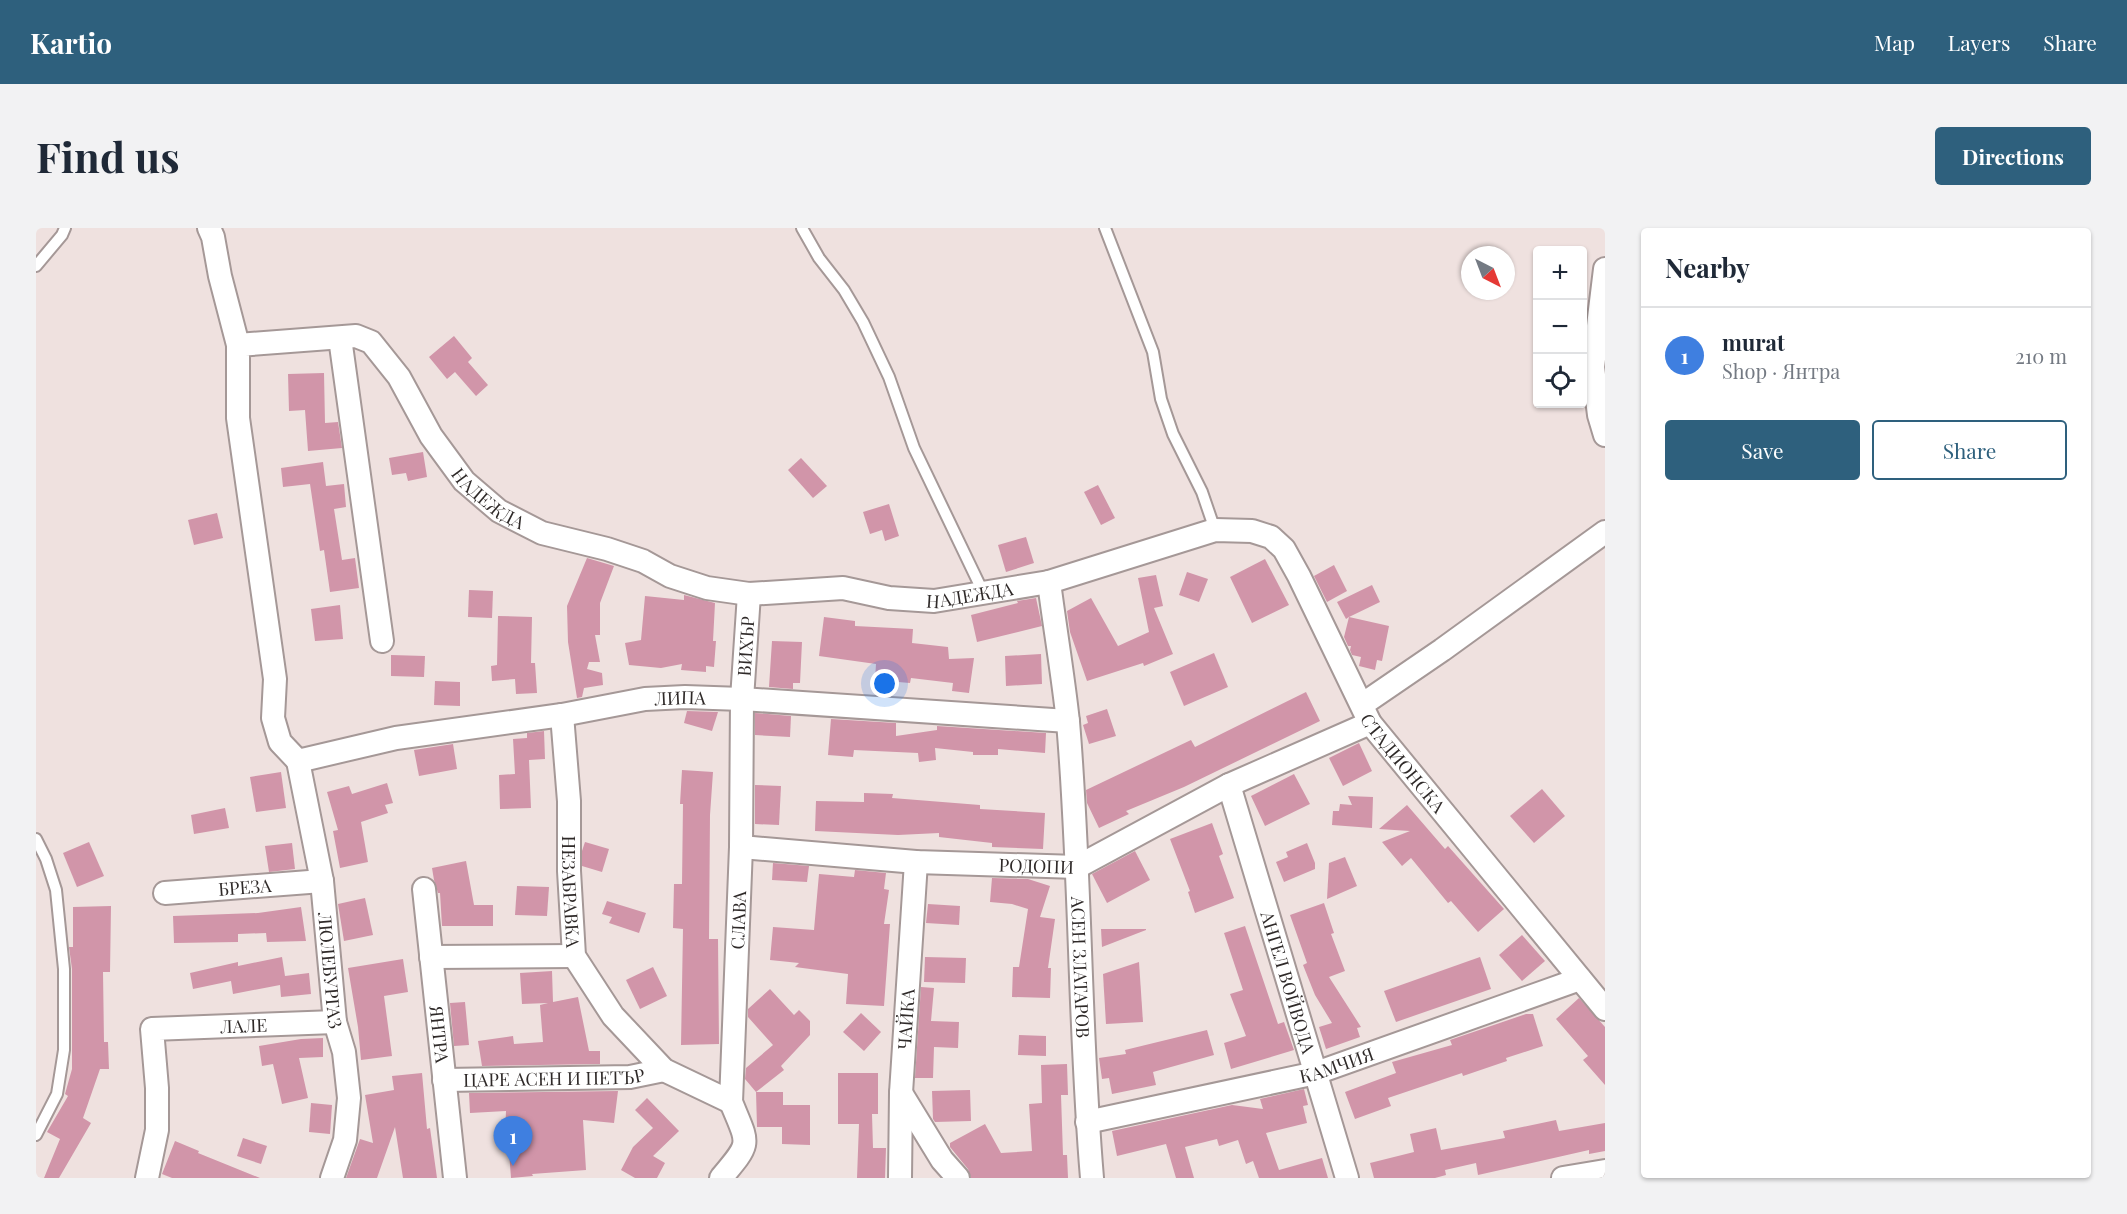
<!DOCTYPE html>
<html lang="en">
<head>
<meta charset="utf-8">
<style>
  :root { --surface:#fff; --page:#f2f2f3; --text:#1f2937; --muted:#747a83; --line:#e0e1e3; --accent:#2e607d }
  body { margin:0; font-family:"Playfair Display",serif; background:var(--page); color:var(--text) }
  .controls { position:absolute; right:18px; top:18px; display:grid; overflow:hidden; border-radius:6px; box-shadow:0 2px 4px #0004 }
  .controls button { width:54px; height:54px; display:grid; place-items:center; padding:0; border:0; border-bottom:2px solid var(--line); background:var(--surface); color:var(--text); font:30px sans-serif }
  .compass { position:absolute; left:1425px; top:18px; width:54px; height:54px; border-radius:50%; background:var(--surface); box-shadow:0 2px 4px #0004; rotate:138deg }
  .you { position:absolute; left:849px; top:456px; width:21px; height:21px; margin:-15px; border:4px solid #fff; border-radius:50%; background:#1a73e8; box-shadow:0 0 0 9px #1a73e833 }
  .badge { display:grid; place-items:center; width:39px; height:39px; border-radius:50%; background:var(--accent); color:#fff; font-size:20px; font-weight:700 }
  .pin { position:absolute; translate:-50% -50px; filter:drop-shadow(0 2px 3px #0008) }
  .pin::after { content:''; position:absolute; top:32px; width:21px; height:18px; background:inherit; clip-path:polygon(0 0,100% 0,50% 100%) }
  .list { margin:0; padding:0; list-style:none }
  h2 { display:flex; justify-content:space-between; align-items:center; height:78px; margin:0; padding:0 24px; font-size:26px }
  h2 small { font-size:20px; font-weight:400; color:var(--muted) }
  .list li { display:grid; grid-template-columns:39px 1fr auto; gap:18px; align-items:center; box-sizing:border-box; height:96px; padding:0 24px; border-top:2px solid var(--line) }
  .list b { display:block; font-size:22px; white-space:nowrap }
  .list p { margin:0; font-size:20px; white-space:nowrap; color:var(--muted) }
  .list em { font-size:20px; font-style:normal; color:var(--muted) }
  .actions { display:flex; gap:12px; padding:18px 24px }
  .actions a { flex:1; padding:14px 0; border:2px solid var(--accent); border-radius:6px; text-align:center; font-size:21px; color:var(--accent) }
  .actions .main { background:var(--accent); color:#fff }
  .icon { flex:none; width:33px; height:33px; fill:none; stroke:currentColor; stroke-width:2; stroke-linecap:round; stroke-linejoin:round }
  .map { position:relative; flex:none; width:1569px; height:950px; overflow:hidden; border-radius:6px }
  header { display:flex; align-items:center; gap:36px; box-sizing:border-box; height:84px; padding:0 30px; background:var(--accent); color:#fff }
  header strong { font-size:28px }
  nav { display:flex; gap:33px; margin-inline-start:auto; font-size:21px }
  .intro { display:flex; align-items:center; justify-content:space-between; box-sizing:border-box; height:144px; padding:0 36px }
  h1 { margin:0; font-size:42px }
  .button { padding:15px 27px; border-radius:6px; background:var(--accent); color:#fff; font-size:21px; font-weight:700 }
  main { display:flex; gap:36px; padding:0 36px }
  aside { flex:1; background:var(--surface); border-radius:6px; box-shadow:0 2px 4px #0004 }
  .map>svg:first-child { display:block }
  .building { fill:#d195a9 }
  .lines { fill:none; stroke-linecap:round; stroke-linejoin:round }
  .service-casing { stroke:#a59897; stroke-width:14 }
  .minor-casing { stroke:#a59897; stroke-width:26 }
  .service { stroke:#fff; stroke-width:10 }
  .minor { stroke:#fff; stroke-width:22 }
  .labels { text-anchor:middle; dominant-baseline:central; stroke-width:4.5; stroke-linejoin:round; paint-order:stroke }
  .street-label { font-size:18px; fill:#2f2a29; stroke:#fff }
</style>
</head>
<body>
<header>
<strong>Kartio</strong>
<nav><a>Map</a><a>Layers</a><a>Share</a></nav>
</header>
<div class="intro"><h1>Find us</h1><a class="button">Directions</a></div>
<main>
<div class="map">
<svg width="1569" height="950" viewBox="0 0 1569 950">
  <rect width="100%" height="100%" fill="#efe1df"/>
  <g class="building">
    <path d="M418 108 436 130 432 134 452 157 440 168 419 144 411 151 393 129Z"/>
    <path d="M288 145 289 195 302 194 306 220 272 223 269 182 253 183 252 146Z"/>
    <path d="M387 224 391 249 372 253 370 245 356 247 353 230Z"/>
    <path d="M765 230 791 258 777 270 752 242Z"/>
    <path d="M287 234 290 258 308 256 310 279 298 281 306 332 319 330 323 360 294 364 288 322 284 323 274 256 247 259 245 240Z"/>
    <path d="M1062 257 1079 290 1065 297 1048 264Z"/>
    <path d="M853 276 863 308 849 313 846 302 834 306 827 284Z"/>
    <path d="M181 285 187 310 158 317 152 292Z"/>
    <path d="M990 309 998 335 970 344 962 317Z"/>
    <path d="M551 330 578 338 564 375V407H559L564 434H553L551 441 566 445 567 457 548 460 546 469 541 470 532 414 531 378Z"/>
    <path d="M1229 331 1253 377 1216 395 1194 349Z"/>
    <path d="M1298 337 1311 363 1291 374 1278 348Z"/>
    <path d="M1151 344 1172 351 1163 374 1143 367Z"/>
    <path d="M1120 347 1127 378 1118 380 1137 426 1108 438 1107 435 1051 453 1034 404 1031 383 1055 370 1082 418 1113 404 1102 350Z"/>
    <path d="M1336 357 1344 374 1313 389 1353 398 1346 433 1341 432 1339 442 1323 438 1325 429 1316 427 1314 422 1315 418H1312L1308 409 1313 389 1310 391 1301 374Z"/>
    <path d="M433 362 457 363 456 390 432 389Z"/>
    <path d="M648 367 679 375 677 413H680L678 439 670 438V444L645 442 646 436 625 440 593 437 589 415 605 412 609 368 648 372Z"/>
    <path d="M1000 370 1006 398 941 414 935 387 982 375 981 373Z"/>
    <path d="M304 377 307 411 279 413 275 381Z"/>
    <path d="M462 388 496 389 495 435H499L501 465 480 466 479 451 456 453 455 438 461 437Z"/>
    <path d="M788 389 819 393V398L877 401 876 415 912 419 913 431 938 430 933 465 916 463 917 455 875 450 874 455 839 452 840 436 783 428Z"/>
    <path d="M736 413 766 414 764 455H757V461L733 459Z"/>
    <path d="M1178 425 1192 459 1148 478 1134 444Z"/>
    <path d="M1005 426 1006 456 970 458 969 428Z"/>
    <path d="M355 427 389 428 388 449 355 448Z"/>
    <path d="M399 453 424 454V478L398 477Z"/>
    <path d="M1270 464 1284 493 1148 559 1090 583 1093 586 1063 600 1051 575 1050 562 1155 512 1159 519Z"/>
    <path d="M1071 481 1080 508 1053 516 1047 497 1052 495 1050 488Z"/>
    <path d="M651 483 682 484 676 503 648 495Z"/>
    <path d="M719 485 755 488 754 509 719 507Z"/>
    <path d="M795 491 860 495V508L901 502V498L1010 505 1009 525 962 521V527H937V524L899 520 900 532 883 534 882 525 818 522 817 529 792 527Z"/>
    <path d="M508 503 509 531 493 532 495 580 464 581 463 547 479 546 477 511 491 510V505Z"/>
    <path d="M1323 515 1336 543 1307 558 1293 530Z"/>
    <path d="M417 516 421 541 383 548 378 522Z"/>
    <path d="M646 542 677 544 674 587 673 711H682L683 816 645 817 647 701 637 700 638 656H646L647 576H644Z"/>
    <path d="M245 544 250 580 220 584 214 549Z"/>
    <path d="M1258 546 1274 576 1229 598 1215 568Z"/>
    <path d="M351 555 357 575 349 577 352 585 325 594 332 634 304 640 297 603 302 602 291 564 313 558 316 566Z"/>
    <path d="M719 557 745 558 743 597 719 596Z"/>
    <path d="M1506 561 1529 588 1498 615 1474 588Z"/>
    <path d="M828 565 857 566 856 570 944 577V581L1009 585 1007 621 956 619V615L903 609V605L862 607 779 603 780 573 828 574Z"/>
    <path d="M1312 568 1337 569 1336 600 1296 597 1297 583H1303L1304 576 1316 577Z"/>
    <path d="M1371 577 1409 621 1412 618 1468 681 1442 704 1415 673 1412 675 1375 630 1366 638 1346 614 1374 603 1343 601Z"/>
    <path d="M189 580 193 600 158 606 155 587Z"/>
    <path d="M1176 595 1187 626 1183 628 1198 670 1159 685 1152 664 1154 663 1134 611Z"/>
    <path d="M53 614 68 648 41 659 27 625Z"/>
    <path d="M549 614 573 621 566 644 546 638V623Z"/>
    <path d="M256 615 259 641 233 644 229 618Z"/>
    <path d="M1271 615 1279 635V641L1248 654 1240 634 1252 629 1250 624Z"/>
    <path d="M1099 623 1114 652 1071 675 1056 646Z"/>
    <path d="M1309 629 1321 658 1291 671 1293 635Z"/>
    <path d="M430 633 438 677H457V698H406L404 665H402L398 652 396 640Z"/>
    <path d="M737 635 773 638 771 654 736 652Z"/>
    <path d="M819 642 850 645 848 661 853 662 848 696H854L848 778 810 776 812 746 759 739 763 735 734 732 737 699 778 702 783 646 818 649Z"/>
    <path d="M956 650 992 651 1014 658 1004 689 1019 691 1012 740H1015L1014 770 976 769 977 739H983L992 681 976 676 954 674Z"/>
    <path d="M481 658 513 659 511 688 479 687Z"/>
    <path d="M329 670 337 707 308 713 302 676Z"/>
    <path d="M571 673 610 685 603 705 573 695 576 689 566 686Z"/>
    <path d="M1288 675 1298 705 1295 706 1309 743 1293 749 1325 799 1321 800 1324 809 1290 821 1283 799 1296 795 1279 767 1267 737 1271 735 1254 687Z"/>
    <path d="M892 676 924 678 923 697 890 695Z"/>
    <path d="M75 678 74 744H67L68 814H72L73 841H64L47 890 55 895 23 950H8L24 911 11 904 32 868 29 866 36 841V741L33 719H37V679Z"/>
    <path d="M265 679 270 713 231 714 230 705 202 706V714L138 715 137 688 222 685Z"/>
    <path d="M1209 698 1242 796 1248 794 1258 822 1195 841 1188 815 1210 808 1194 766 1207 762 1188 705Z"/>
    <path d="M1065 701H1110V702L1066 719Z"/>
    <path d="M1486 707 1509 733 1486 753 1463 727Z"/>
    <path d="M246 729 249 748 273 745 275 766 245 769 244 757 197 766 195 753 157 761 154 745 202 734V738Z"/>
    <path d="M889 729 930 730 929 755 888 754Z"/>
    <path d="M1444 729 1455 761 1360 794 1348 763Z"/>
    <path d="M367 731 372 764 348 768 356 828 325 832 322 799 312 740Z"/>
    <path d="M1103 734 1107 794 1070 796 1067 746Z"/>
    <path d="M617 739 631 768 604 781 590 752Z"/>
    <path d="M516 743 517 774 542 769 553 823H564V836L446 838 442 813 477 808 478 816 507 814 504 777 512 775 486 776 484 745Z"/>
    <path d="M885 759 898 760 895 793 923 794 922 820 898 819 897 850H879Z"/>
    <path d="M734 761 758 787 763 782 774 793V807L745 838 748 842 720 864 709 851 710 840 737 817 712 789V781Z"/>
    <path d="M1543 770 1569 799V857L1547 832 1552 828 1520 791Z"/>
    <path d="M429 774 433 817 418 818 414 775Z"/>
    <path d="M825 785 845 804 828 823 807 804Z"/>
    <path d="M1490 786H1497L1507 818 1470 830 1471 833 1427 848 1426 845 1352 870 1355 878 1319 891 1309 864 1360 845 1356 834 1416 817 1414 812Z"/>
    <path d="M1171 802 1178 827 1117 844 1120 857 1076 866 1073 850 1066 851 1063 830 1090 826 1089 822Z"/>
    <path d="M983 807 1010 808V828L982 827Z"/>
    <path d="M287 810V829L263 830 272 870 246 876 237 836 226 838 223 818 265 811Z"/>
    <path d="M1031 836 1032 867H1025L1027 927H1031L1032 950H935L932 941 914 919V915L949 896 965 925 996 923 993 876 1006 875 1005 837Z"/>
    <path d="M386 845 391 901 394 900 401 950H367L359 899 341 950H310L324 911 337 915 329 867 358 862 356 848Z"/>
    <path d="M802 845H842V886H836L837 920H850L849 950H821L823 896H802Z"/>
    <path d="M1268 861 1272 877 1267 878 1271 895 1230 905 1243 942 1286 930 1292 950H1223L1217 933 1210 936 1202 912 1183 918 1181 911 1149 919 1158 950H1140L1130 916 1081 928 1076 903 1196 877 1227 881 1224 871Z"/>
    <path d="M934 862 935 893 899 894 897 891 896 863Z"/>
    <path d="M582 863 578 895 547 892 550 942 496 946 497 948 475 950 472 910H469L470 883 434 885 433 865Z"/>
    <path d="M720 864H747V877H774V917L746 916V899H721Z"/>
    <path d="M611 870 643 903 617 928 629 935 621 950H599L585 942 597 919 617 900 599 882Z"/>
    <path d="M275 875 296 877 294 906 273 904Z"/>
    <path d="M1520 892 1523 903 1569 895V923L1553 926V922L1442 947 1440 935 1409 942 1410 947 1399 950H1338L1334 935 1378 924 1374 906 1400 900 1405 922 1469 910 1467 903Z"/>
    <path d="M207 910 231 918 225 936 201 928Z"/>
    <path d="M139 913 163 923 162 925 224 950H136L126 946Z"/>
  </g>
  <g class="lines">
    <defs>
      <g id="service">
        <path d="M766 0 783 30 808 62 827 94 853 149 878 220 948 366"/>
        <path d="M1069 0 1117 124 1125 171 1137 206 1166 264 1179 302"/>
        <path d="M0 38 26 7 29 0"/>
        <path d="M0 611 10 631 20 662 28 741V822L21 866 0 907"/>
      </g>
      <g id="minor">
        <path d="M173 0 177 9 184 48 202 117"/>
        <path d="M1569 41 1557 139 1563 187 1569 207"/>
        <path d="M304 110 346 413"/>
        <path id="s1" d="M1013 354C1019 401 1027 447 1032 494 1045 646 1043 798 1056 950"/>
        <path d="M1327 476 1406 422 1569 304"/>
        <path id="s2" d="M526 487 533 573V643L538 728 577 788 628 842 695 874"/>
        <path id="s3" d="M262 533 244 514 237 490 239 451 202 190V117L320 108 335 114 363 149 395 208 428 253 463 283 506 305 571 321 607 333 634 348 671 360 713 366 807 360 853 370 898 373 1013 354 1179 302 1216 303 1235 309 1248 321 1263 348 1334 495 1569 781"/>
        <path id="s4" d="M262 533 360 510 526 487 609 471 649 469 706 471 1032 493"/>
        <path id="s5" d="M262 533 286 653 299 794 308 824 313 870 309 912 296 950"/>
        <path id="s6" d="M1193 557 1311 950"/>
        <path id="s7" d="M705 619 880 634 1041 639 1193 557 1334 495"/>
        <path id="s8" d="M388 661 419 950"/>
        <path id="s9" d="M129 665 286 653"/>
        <path d="M395 729 538 728"/>
        <path id="s10" d="M408 852 594 849 628 842"/>
        <path d="M865 865 906 932 922 950"/>
        <path id="s11" d="M1051 894 1280 845 1544 751"/>
        <path id="s12" d="M111 950 121 902V860L116 801 299 794"/>
        <path id="s13" d="M685 950C716 913 713 918 695 874L705 619 706 471 713 366"/>
        <path id="s14" d="M864 950 865 865 880 634"/>
        <path d="M1527 950 1569 943"/>
      </g>
    </defs>
    <use href="#service" class="service-casing"/>
    <use href="#minor" class="minor-casing"/>
    <use href="#service" class="service"/>
    <use href="#minor" class="minor"/>
  </g>
  <g class="labels">
    <g class="street-label">
      <text stroke="none"><textPath href="#s3" startOffset="759">НАДЕЖДА</textPath></text>
      <text stroke="none"><textPath href="#s3" startOffset="1263">НАДЕЖДА</textPath></text>
      <text stroke="none"><textPath href="#s13" startOffset="542">ВИХЪР</textPath></text>
      <text stroke="none"><textPath href="#s4" startOffset="388">ЛИПА</textPath></text>
      <text stroke="none"><textPath href="#s3" startOffset="1838">СТАДИОНСКА</textPath></text>
      <text stroke="none"><textPath href="#s7" startOffset="296">РОДОПИ</textPath></text>
      <text stroke="none"><textPath href="#s9" startOffset="80">БРЕЗА</textPath></text>
      <text stroke="none"><textPath href="#s2" startOffset="177">НЕЗАБРАВКА</textPath></text>
      <text stroke="none"><textPath href="#s13" startOffset="268">СЛАВА</textPath></text>
      <text stroke="none"><textPath href="#s1" startOffset="387">АСЕН ЗЛАТАРОВ</textPath></text>
      <text stroke="none"><textPath href="#s5" startOffset="212">ЛЮЛЕБУРГАЗ</textPath></text>
      <text stroke="none"><textPath href="#s6" startOffset="206">АНГЕЛ ВОЙВОДА</textPath></text>
      <text stroke="none"><textPath href="#s14" startOffset="159">ЧАЙКА</textPath></text>
      <text stroke="none"><textPath href="#s12" startOffset="242">ЛАЛЕ</textPath></text>
      <text stroke="none"><textPath href="#s8" startOffset="146">ЯНТРА</textPath></text>
      <text stroke="none"><textPath href="#s11" startOffset="256">КАМЧИЯ</textPath></text>
      <text stroke="none"><textPath href="#s10" startOffset="110">ЦАРЕ АСЕН И ПЕТЪР</textPath></text>
    </g>
  </g>
</svg>
<div class="controls">
<button>+</button>
<button>−</button>
<button><svg class="icon" aria-label="locate" viewBox="0 0 24 24"><circle cx="12" cy="12" r="6"/><path d="M12 2v4M12 18v4M2 12h4M18 12h4"/></svg></button>
</div>
<svg class="compass" viewBox="-18 -18 36 36"><path d="M0-13l5 13h-10z" fill="#e53935"/><path d="M0 13l5-13h-10z" fill="#747a83"/></svg>
<div class="you"></div>
<div class="pin badge" style="left:477px;top:938px;background:#3f7fe0">1</div>
</div>
<aside>
<h2>Nearby<small></small></h2>
<ul class="list">
<li><span class="badge" style="background:#3f7fe0">1</span><div><b>murat</b><p>Shop · Янтра</p></div><em>210 m</em></li>
</ul>
<div class="actions"><a class="main">Save</a><a>Share</a></div>
</aside>
</main>
</body>
</html>
